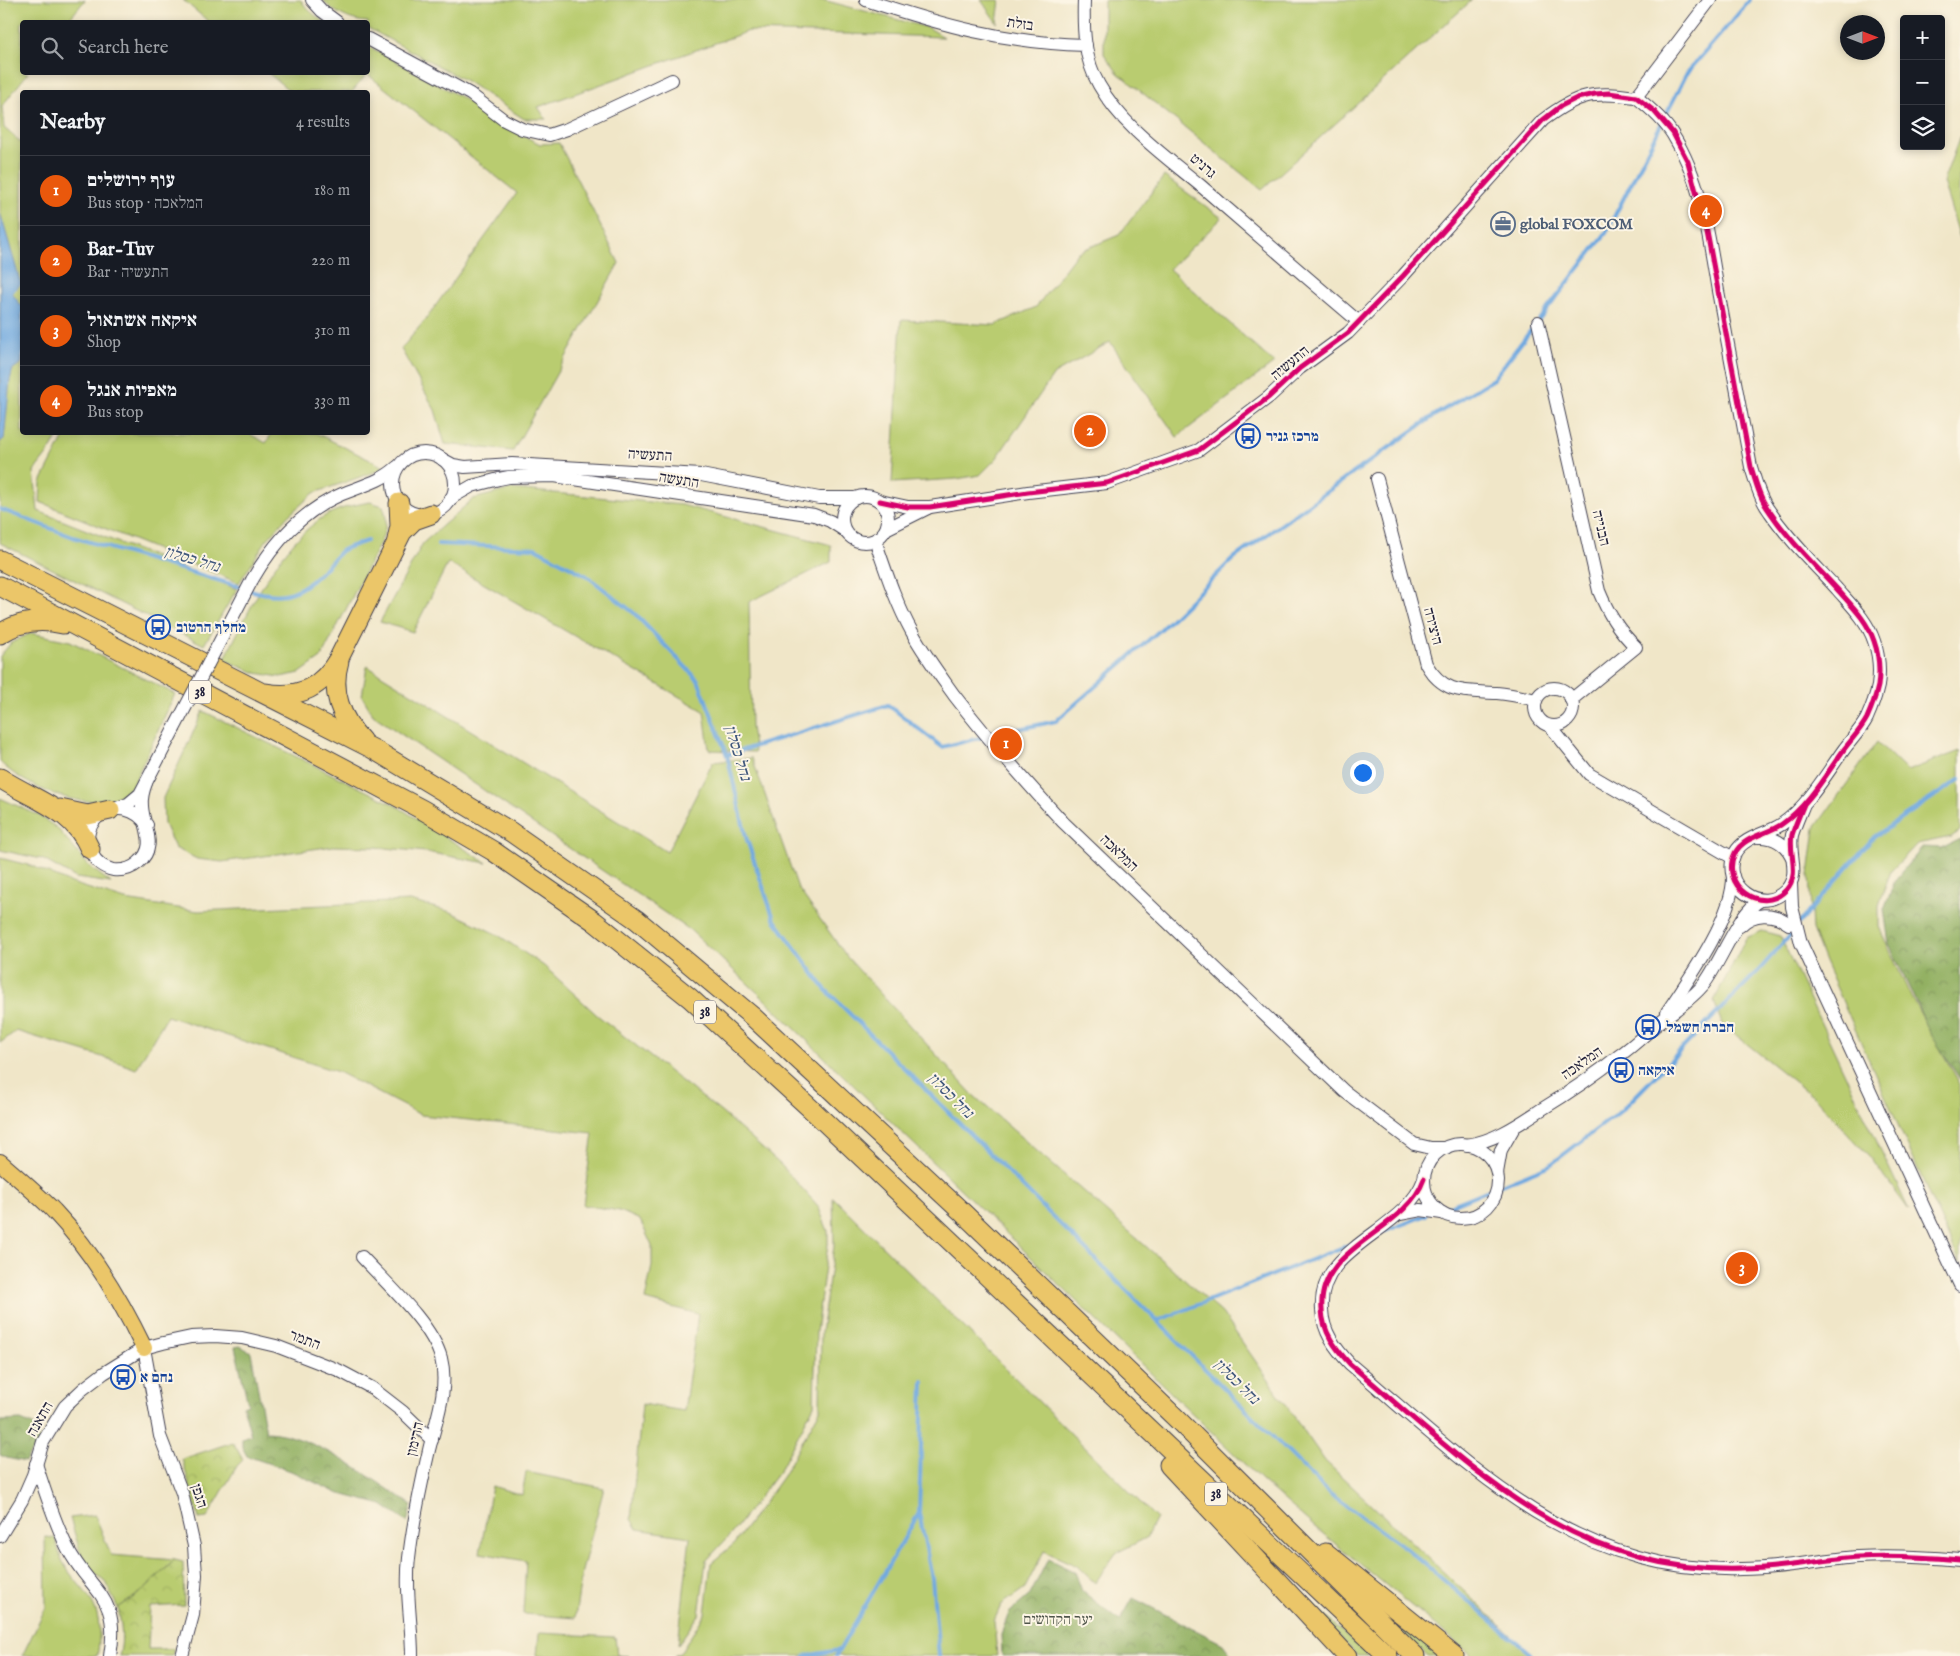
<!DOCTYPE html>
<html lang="en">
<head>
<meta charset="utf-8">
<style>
  :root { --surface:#171b24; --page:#20242c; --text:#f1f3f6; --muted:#9ea1a6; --line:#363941; --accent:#ea580c }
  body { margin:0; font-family:"IM FELL English","Frank Ruhl Libre",serif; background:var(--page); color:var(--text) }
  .controls { position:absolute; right:15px; top:15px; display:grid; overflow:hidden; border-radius:5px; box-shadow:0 2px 8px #0003 }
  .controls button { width:45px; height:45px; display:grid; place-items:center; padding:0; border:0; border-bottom:1px solid var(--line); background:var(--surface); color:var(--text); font:25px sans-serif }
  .compass { position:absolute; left:1840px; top:15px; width:45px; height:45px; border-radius:50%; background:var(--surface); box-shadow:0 2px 8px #0003; rotate:90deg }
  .you { position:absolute; left:1362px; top:772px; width:18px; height:18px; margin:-12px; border:4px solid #fff; border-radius:50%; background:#1a73e8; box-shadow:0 0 0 8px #1a73e833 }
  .badge { display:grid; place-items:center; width:32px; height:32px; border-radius:50%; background:var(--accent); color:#fff; font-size:16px; font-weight:700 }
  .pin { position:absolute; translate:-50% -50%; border:2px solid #fff; box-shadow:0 1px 5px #0006 }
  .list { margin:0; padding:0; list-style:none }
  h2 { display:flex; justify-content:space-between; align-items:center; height:65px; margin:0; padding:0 20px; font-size:21px }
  h2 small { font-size:16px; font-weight:400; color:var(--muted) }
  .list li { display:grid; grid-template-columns:32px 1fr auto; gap:15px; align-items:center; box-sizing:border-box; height:70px; padding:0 20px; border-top:1px solid var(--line) }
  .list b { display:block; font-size:19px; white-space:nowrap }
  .list p { margin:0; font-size:16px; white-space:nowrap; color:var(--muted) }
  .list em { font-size:16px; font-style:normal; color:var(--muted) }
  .icon { flex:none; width:28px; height:28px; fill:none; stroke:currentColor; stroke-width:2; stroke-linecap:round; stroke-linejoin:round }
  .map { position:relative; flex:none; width:1960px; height:1656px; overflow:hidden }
  .search { position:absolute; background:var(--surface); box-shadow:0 2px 8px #0003; left:20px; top:20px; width:350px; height:55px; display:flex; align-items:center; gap:12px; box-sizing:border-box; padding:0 18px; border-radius:5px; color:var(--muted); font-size:19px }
  .panel { position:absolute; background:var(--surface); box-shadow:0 2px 8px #0003; left:20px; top:90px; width:350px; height:345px; border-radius:5px }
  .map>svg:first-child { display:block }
  .grass { fill:#b9cc70; stroke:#6e7756 }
  .forest { fill:url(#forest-crowns); stroke:#5a694e }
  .park { fill:url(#park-crowns); stroke:#6e7756 }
  .water { fill:#70a9e0; stroke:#49668e }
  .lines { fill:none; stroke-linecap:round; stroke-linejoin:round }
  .stream { stroke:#70a9e0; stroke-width:4 }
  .minor-casing { stroke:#413f50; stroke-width:14 }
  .major-casing { stroke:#413f50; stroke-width:18 }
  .highway-casing { stroke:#413f50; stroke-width:21 }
  .minor { stroke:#fff; stroke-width:12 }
  .major { stroke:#ebc669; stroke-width:16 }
  .highway { stroke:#ebc669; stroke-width:19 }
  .minor-bridge-casing { stroke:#413f50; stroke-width:14; stroke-linecap:butt }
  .minor-bridge { stroke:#fff; stroke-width:12 }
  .cycleway-casing { stroke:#fcf5e5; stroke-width:8 }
  .cycleway { stroke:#d6006c; stroke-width:5 }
  .labels { text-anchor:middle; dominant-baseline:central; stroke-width:4; stroke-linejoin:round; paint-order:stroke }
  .shield { fill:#fcf5e5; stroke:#63616e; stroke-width:1 }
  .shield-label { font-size:14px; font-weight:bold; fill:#22223b }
  .street-label { font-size:15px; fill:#22223b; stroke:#fcf5e5 }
  .service-label { font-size:15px; font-weight:bold; fill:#4e5e75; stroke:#fcf5e5; text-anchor:start }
  .transit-label { font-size:15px; font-weight:bold; fill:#164399; stroke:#fcf5e5; text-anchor:start }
  .park-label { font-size:15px; fill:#4f554b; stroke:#fcf5e5 }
  .water-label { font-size:16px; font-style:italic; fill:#41587d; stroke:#fcf5e5 }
</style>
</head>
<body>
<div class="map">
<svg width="1960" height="1656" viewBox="0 0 1960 1656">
  <defs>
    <pattern id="forest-crowns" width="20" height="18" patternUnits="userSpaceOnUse" patternTransform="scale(1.25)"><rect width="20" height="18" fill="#92b062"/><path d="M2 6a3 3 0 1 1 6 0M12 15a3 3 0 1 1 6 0" fill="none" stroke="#778f52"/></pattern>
    <pattern id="park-crowns" width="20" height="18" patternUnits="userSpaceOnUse" patternTransform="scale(1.25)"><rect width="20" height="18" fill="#b9cc70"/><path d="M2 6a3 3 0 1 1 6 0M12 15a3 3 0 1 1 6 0" fill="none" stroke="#9faf62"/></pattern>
  </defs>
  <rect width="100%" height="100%" fill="#fcf5e5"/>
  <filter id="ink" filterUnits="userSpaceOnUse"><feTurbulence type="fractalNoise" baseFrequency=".02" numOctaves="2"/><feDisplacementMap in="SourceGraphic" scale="10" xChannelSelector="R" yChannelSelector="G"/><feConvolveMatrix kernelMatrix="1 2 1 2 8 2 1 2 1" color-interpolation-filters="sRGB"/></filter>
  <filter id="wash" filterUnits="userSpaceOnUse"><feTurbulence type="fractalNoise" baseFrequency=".0096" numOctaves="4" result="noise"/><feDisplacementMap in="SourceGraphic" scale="20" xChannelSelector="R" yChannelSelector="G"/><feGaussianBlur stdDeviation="1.12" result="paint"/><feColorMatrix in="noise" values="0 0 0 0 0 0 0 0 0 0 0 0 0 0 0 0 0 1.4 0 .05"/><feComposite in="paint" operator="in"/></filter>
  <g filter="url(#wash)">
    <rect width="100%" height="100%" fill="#f0e6c8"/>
    <g class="grass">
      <path d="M0 0H85L67 22H22V72L28 73 2 106 4 128 22 143V432L60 433 48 453 34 471 38 511 237 589 204 645 0 543Z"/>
      <path d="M183 0H301C306 9 317 18 326 22H209Z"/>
      <path d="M323 0H823L929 28 944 37 749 31 538 107 546 119H524L466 81 368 28V22C352 22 332 12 323 0Z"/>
      <path d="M981 0H1000L997 23Z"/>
      <path d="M1104 0H1472L1262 190 1118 73 1104 54Z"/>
      <path d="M368 46 461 97 498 123 540 144 559 143 619 263 513 451 445 444 435 410 401 349 426 319 517 193 367 74 352 92H291L268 73 368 72Z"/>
      <path d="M1960 136V238L1943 182Z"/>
      <path d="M1164 176 1222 218 1169 269 1274 363 1177 437 1110 342 1054 374 996 459 980 475 956 479 892 483 901 320 995 325 1036 307 1078 252 1119 235Z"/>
      <path d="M66 433H248L266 443 272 433H316L386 468 314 493 288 516 266 541 239 583 40 502 41 482Z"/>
      <path d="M512 489 682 505 831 545V562L749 602 751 727 755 752 709 750 704 711 448 563 413 632 380 622 423 543 473 499Z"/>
      <path d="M370 502 383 506C388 519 386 529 381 541L321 658 300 673 280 677 256 673 224 660C250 610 273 553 320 519 335 509 353 505 370 502Z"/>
      <path d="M31 633 70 641 175 694C164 717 154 740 143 763 139 771 136 781 131 787 99 820 27 789 0 762V656L11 643Z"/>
      <path d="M367 666 667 852 713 762 752 758 798 888 847 957 973 1095 1222 1313 1325 1461 1533 1656H1473L1316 1528 1260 1479 758 993 690 930 373 715 362 696Z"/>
      <path d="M203 711 395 805 487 863 426 852 375 847 334 846 222 862 197 859 175 848 164 824 163 798Z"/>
      <path d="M1877 742 1907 771 1960 751V831L1951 837 1917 844 1891 871 1879 905V927L1911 997 1960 1084V1263L1825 962 1812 929 1809 875 1815 828Z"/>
      <path d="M0 798 38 815 57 828 89 866 111 883 76 878 42 859 0 850Z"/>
      <path d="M0 858 32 866 68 882 125 900 198 911 410 901 451 912 498 935 544 966 597 1015 721 1112 781 1165 818 1206 828 1231V1244L816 1332 814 1405 780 1470 732 1533 706 1561 699 1615 678 1644 690 1537 637 1529 631 1519 642 1404 684 1411 698 1314 645 1300 652 1266V1246L640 1220 620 1211 583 1205 593 1133 421 1115 338 1072 167 1016 136 1069 109 1059 16 1031 0 1043Z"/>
      <path d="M1762 931 1780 936 1909 1210 1870 1157 1816 1099 1722 1024 1714 1001 1746 938Z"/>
      <path d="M833 1197 1156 1518 1146 1538 1116 1553 1095 1583 1077 1566 1044 1551 1025 1588 1001 1605 994 1621 997 1656H674L681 1652 705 1614 711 1563 734 1544 783 1476 820 1410 821 1333 834 1246Z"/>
      <path d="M526 1472 604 1488 582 1571 575 1618 523 1614 526 1561 480 1553 492 1486 522 1495Z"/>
      <path d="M95 1515 111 1555 175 1560 140 1593 118 1608 104 1580 89 1569 81 1555 70 1518Z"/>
      <path d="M45 1537 55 1538C58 1546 59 1556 64 1564 80 1591 99 1597 99 1632 99 1640 99 1648 97 1656H22L46 1607Z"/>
      <path d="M1280 1573 1368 1656H1357Z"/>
      <path d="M1346 1580 1440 1656H1428Z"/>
      <path d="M539 1633 615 1637 617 1655 628 1656H537Z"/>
    </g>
    <g class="forest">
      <path d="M1960 839V1079L1930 1033 1889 944 1884 909 1895 880 1922 847 1941 848Z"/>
      <path d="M240 1346 251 1352 266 1432C313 1433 373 1480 412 1505L407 1522 382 1505 337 1493 291 1471 247 1456 242 1447V1438L251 1435 243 1406 248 1404 235 1347Z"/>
      <path d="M21 1420 35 1426 39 1440 25 1462 7 1458 0 1455V1421Z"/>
      <path d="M1048 1559 1075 1572 1082 1591 1120 1621 1133 1598 1223 1644 1232 1656H1002L1001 1634 1009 1613 1030 1595Z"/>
    </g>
    <g class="park">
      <path d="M233 1442 243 1460 237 1466 207 1518 199 1519 182 1459Z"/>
      <path d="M175 1560 183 1562 184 1605 150 1607 148 1649H174L172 1656H119C124 1640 121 1624 118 1608L140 1593Z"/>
    </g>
    <path class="water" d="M0 212 21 284 12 293 22 307V363L13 369 10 380 4 439 0 442Z"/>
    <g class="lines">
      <g class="stream">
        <path d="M1539 320 1606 233 1687 73 1750 0"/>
        <path d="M0 509 73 537 244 588"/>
        <path d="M438 544 535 548 587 576 634 613 698 680 727 755 746 837 774 919 825 989 1330 1494 1407 1549 1533 1656"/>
        <path d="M250 590C285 601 301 593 325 568 330 563 336 556 341 551 349 546 358 544 367 541"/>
        <path d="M991 735 1056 721 1160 630 1234 558 1435 415 1493 379 1535 325"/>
        <path d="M727 755 888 705 942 747 984 737"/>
        <path d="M1799 923 1874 837 1960 779"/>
        <path d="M1442 1209 1550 1165 1622 1110 1761 968 1795 929"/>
        <path d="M1386 1231 1426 1215"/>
        <path d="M1157 1321 1351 1244"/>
        <path d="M923 1381 919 1513 932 1578 939 1656"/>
        <path d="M805 1656 839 1650"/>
        <path d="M836 1656 919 1513"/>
      </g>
    </g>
  </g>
  <g filter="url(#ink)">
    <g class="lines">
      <defs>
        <g id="minor">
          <path d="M312 0 322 11 337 22"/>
          <path d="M866 0C942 25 1005 43 1086 45"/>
          <path d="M1084 0C1083 29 1084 59 1099 85 1122 126 1165 156 1201 186 1253 231 1306 277 1359 322"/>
          <path d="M368 39 470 94 504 120 522 129 549 135 567 129 672 80"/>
          <path d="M1636 97C1650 108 1664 120 1673 135 1702 181 1709 238 1718 291 1729 350 1740 409 1751 467 1756 483 1760 499 1770 512 1789 540 1814 564 1837 589 1851 605 1867 620 1874 641 1879 655 1880 671 1878 686 1876 695 1871 709 1867 718 1862 728 1852 739 1845 748 1826 774 1809 805 1782 824 1768 834 1744 836 1735 853 1719 885 1761 916 1786 890 1801 874 1788 854 1792 835 1795 825 1800 814 1804 804"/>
          <path d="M1636 97 1710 0"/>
          <path d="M1538 322 1599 591C1608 613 1618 630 1636 647L1571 700"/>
          <circle cx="424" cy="484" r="31"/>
          <path d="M442 459 453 465 465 467 512 464 701 475 819 498H856"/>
          <path d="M1377 479 1426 664C1444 695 1466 691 1497 693 1510 694 1523 697 1536 700"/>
          <circle cx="865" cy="519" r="23"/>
          <path d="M451 498 472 486 499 479 509 477 554 476 814 515 830 521 844 530"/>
          <path d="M880 501 908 507H930L1028 492 1107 483 1199 450 1269 397 1300 368 1348 333 1403 276 1543 120C1579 93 1593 91 1636 97"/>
          <path d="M886 529 928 508"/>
          <path d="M875 540C886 572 896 603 912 632 924 654 939 674 954 695 988 739 1025 781 1063 822L1344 1091 1414 1144 1431 1148H1446"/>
          <path d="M252 580C274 542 302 511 342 494 361 486 381 482 397 467"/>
          <circle cx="1554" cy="707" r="19"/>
          <path d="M1550 726 1589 774 1733 858"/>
          <path d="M146 783C143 791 141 798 142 806 143 827 159 846 138 863 131 869 122 871 113 870 104 868 96 862 92 854 74 818 123 790 147 825"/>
          <path d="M117 808 128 804 140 794 174 729"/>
          <path d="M1758 837C1773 836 1785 843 1792 857"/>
          <path d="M1791 883 1792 907 1801 943 1960 1285"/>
          <path d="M1740 926C1753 912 1774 912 1789 924"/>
          <path d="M1667 1012C1689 979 1734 916 1733 876"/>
          <circle cx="1461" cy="1181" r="37"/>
          <path d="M1467 1145C1494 1141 1516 1126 1539 1111 1567 1094 1594 1076 1620 1055 1635 1045 1647 1032 1661 1021 1676 1009 1692 999 1704 984 1721 962 1739 911 1761 900"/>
          <path d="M1497 1173 1501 1150 1513 1129"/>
          <path d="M1424 1179C1405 1233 1317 1245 1322 1310 1323 1332 1335 1348 1350 1364 1470 1465 1570 1574 1741 1569 1780 1569 1819 1560 1858 1557 1892 1555 1926 1557 1960 1560"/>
          <path d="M1400 1214 1421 1210 1442 1213"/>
          <path d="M362 1257C386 1283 432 1324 441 1358 449 1389 436 1420 429 1450 421 1485 413 1522 409 1558 405 1590 412 1623 412 1656"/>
          <path d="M144 1348 160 1436 182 1493 194 1546 196 1575 193 1615 182 1656"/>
          <path d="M36 1464C45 1491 54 1521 67 1547 90 1593 121 1594 110 1656"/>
          <path d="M0 1536 22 1500 33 1475 43 1442 65 1406 83 1389 104 1373 144 1348 163 1343 191 1337 215 1336 242 1338 276 1346 338 1370 372 1388 403 1412 432 1440"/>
        </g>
        <path id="major" d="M0 1162C18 1178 37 1194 54 1211 92 1251 120 1298 144 1348"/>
        <g id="highway">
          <path d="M397 540 400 526 399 503"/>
          <path d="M0 560 373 749 511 832 637 920 753 1017 960 1210 1177 1419 1415 1656"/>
          <path d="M0 586 423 810 493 851 594 921 690 998 809 1107 1388 1656"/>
          <path d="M0 634C19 621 41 619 63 624"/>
          <path d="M339 661C330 691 341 719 362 741"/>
          <path d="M266 693C300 699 322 687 339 658L402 532 414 520 431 514"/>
          <path d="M0 778C35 801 72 808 90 849"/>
          <path d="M60 809 88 815 110 810"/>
          <path d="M1169 1465 1347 1656"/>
          <path d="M1326 1553 1454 1656"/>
        </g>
      </defs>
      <use href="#minor" class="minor-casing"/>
      <use href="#major" class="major-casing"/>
      <use href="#highway" class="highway-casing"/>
      <use href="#minor" class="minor"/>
      <use href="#major" class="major"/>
      <use href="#highway" class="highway"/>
      <defs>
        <path id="minor-bridge" d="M174 729 252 580"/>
      </defs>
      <use href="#minor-bridge" class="minor-bridge-casing"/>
      <use href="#minor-bridge" class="minor-bridge"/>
      <defs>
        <g id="cycleway">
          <path d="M880 501 908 507H930L1028 492 1107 483 1199 450 1269 397 1300 368 1348 333 1403 276 1543 120 1561 106 1577 98 1595 94 1609 93 1636 97 1654 111 1673 133 1688 162 1707 232 1751 467C1756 483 1760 499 1770 512 1789 540 1814 564 1837 589 1851 605 1867 620 1874 641 1879 655 1880 671 1878 686 1876 695 1871 709 1867 718 1862 728 1852 739 1845 748 1826 774 1809 805 1782 824 1768 834 1744 836 1735 853 1719 885 1761 916 1786 890 1801 874 1788 854 1792 835 1795 825 1800 814 1804 804"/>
          <path d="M1424 1179C1405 1233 1317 1245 1322 1310 1323 1332 1335 1348 1350 1364 1470 1465 1570 1574 1741 1569 1780 1569 1819 1560 1858 1557 1892 1555 1926 1557 1960 1560"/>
        </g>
      </defs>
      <use href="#cycleway" class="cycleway-casing"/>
      <use href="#cycleway" class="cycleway"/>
    </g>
  </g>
  <defs>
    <symbol id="office-ring" viewBox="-11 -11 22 22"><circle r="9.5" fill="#fcf5e5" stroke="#5c6f8a" stroke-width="1.5"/><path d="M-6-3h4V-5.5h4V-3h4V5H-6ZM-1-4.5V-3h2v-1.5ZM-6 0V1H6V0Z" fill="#5c6f8a"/></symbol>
    <symbol id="bus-ring" viewBox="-11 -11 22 22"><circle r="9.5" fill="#fcf5e5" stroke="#1a4fb4" stroke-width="1.5"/><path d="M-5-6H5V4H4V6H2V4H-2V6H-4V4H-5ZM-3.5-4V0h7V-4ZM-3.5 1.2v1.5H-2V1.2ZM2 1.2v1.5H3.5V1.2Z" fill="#1a4fb4"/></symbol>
  </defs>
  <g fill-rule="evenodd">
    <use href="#office-ring" x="1489" y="210" width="28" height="28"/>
    <use href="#bus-ring" x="1234" y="422" width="28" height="28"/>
    <use href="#bus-ring" x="144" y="613" width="28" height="28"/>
    <use href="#bus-ring" x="1634" y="1013" width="28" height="28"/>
    <use href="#bus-ring" x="1607" y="1056" width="28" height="28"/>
    <use href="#bus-ring" x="109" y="1363" width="28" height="28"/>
  </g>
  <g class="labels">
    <g class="shield">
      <rect x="189" y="680.5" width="22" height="23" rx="4"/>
      <rect x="694" y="1000.5" width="22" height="23" rx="4"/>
      <rect x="1205" y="1482.5" width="22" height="23" rx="4"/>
    </g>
    <g class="shield-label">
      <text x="200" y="692">38</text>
      <text x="705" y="1012">38</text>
      <text x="1216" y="1494">38</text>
    </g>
    <g class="street-label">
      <text transform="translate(1020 24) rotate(8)">בזלת</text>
      <text transform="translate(1203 166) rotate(41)">גרניט</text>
      <text transform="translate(1290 363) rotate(-40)">התעשיה</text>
      <text transform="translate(650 455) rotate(3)">התעשיה</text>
      <text transform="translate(679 480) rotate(9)">התעשה</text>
      <text transform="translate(1601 528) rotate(77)">הבנייה</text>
      <text transform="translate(1433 626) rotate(75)">היצירה</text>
      <text transform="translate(1119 853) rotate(44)">המלאכה</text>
      <text transform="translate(1582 1063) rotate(-35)">המלאכה</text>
      <text transform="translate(305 1340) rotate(21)">התמר</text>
      <text transform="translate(40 1419) rotate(-60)">התאנה</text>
      <text transform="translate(415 1439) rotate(-77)">הרימון</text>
      <text transform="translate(199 1496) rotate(73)">הגפן</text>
    </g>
    <g class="service-label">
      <text x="1520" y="224">global FOXCOM</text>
    </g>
    <g class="transit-label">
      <text x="1266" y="436">מרכז גניר</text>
      <text x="176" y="627">מחלף הרטוב</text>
      <text x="1666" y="1027">חברת חשמל</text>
      <text x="1638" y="1070">איקאה</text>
      <text x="140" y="1377">נחם א</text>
    </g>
    <g class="park-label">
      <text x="1058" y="1619">יער הקדושים</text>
    </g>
    <g class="water-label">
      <text transform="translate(192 560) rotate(17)">נחל כסלון</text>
      <text transform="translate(737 753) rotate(73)">נחל כסלון</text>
      <text transform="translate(950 1096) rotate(45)">נחל כסלון</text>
      <text transform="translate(1236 1382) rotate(45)">נחל כסלון</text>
    </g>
  </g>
</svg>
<div class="controls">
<button>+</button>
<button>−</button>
<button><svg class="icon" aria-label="layers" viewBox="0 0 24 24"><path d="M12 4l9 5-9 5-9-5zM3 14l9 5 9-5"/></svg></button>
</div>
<svg class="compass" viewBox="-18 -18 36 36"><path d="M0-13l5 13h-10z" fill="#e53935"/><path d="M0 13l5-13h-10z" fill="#9ea1a6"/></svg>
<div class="you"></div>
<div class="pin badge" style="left:1006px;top:744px">1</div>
<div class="pin badge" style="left:1090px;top:431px">2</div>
<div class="pin badge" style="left:1742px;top:1268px">3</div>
<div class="pin badge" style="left:1706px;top:211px">4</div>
<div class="search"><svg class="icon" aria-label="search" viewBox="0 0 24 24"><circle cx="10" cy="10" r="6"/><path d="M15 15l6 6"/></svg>Search here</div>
<section class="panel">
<h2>Nearby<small>4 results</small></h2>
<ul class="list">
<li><span class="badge">1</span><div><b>עוף ירושלים</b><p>Bus stop · המלאכה</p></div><em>180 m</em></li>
<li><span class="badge">2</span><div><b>Bar-Tuv</b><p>Bar · התעשיה</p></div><em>220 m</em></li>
<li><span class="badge">3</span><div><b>איקאה אשתאול</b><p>Shop</p></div><em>310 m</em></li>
<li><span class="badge">4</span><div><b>מאפיות אנגל</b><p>Bus stop</p></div><em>330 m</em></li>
</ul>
</section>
</div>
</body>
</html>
